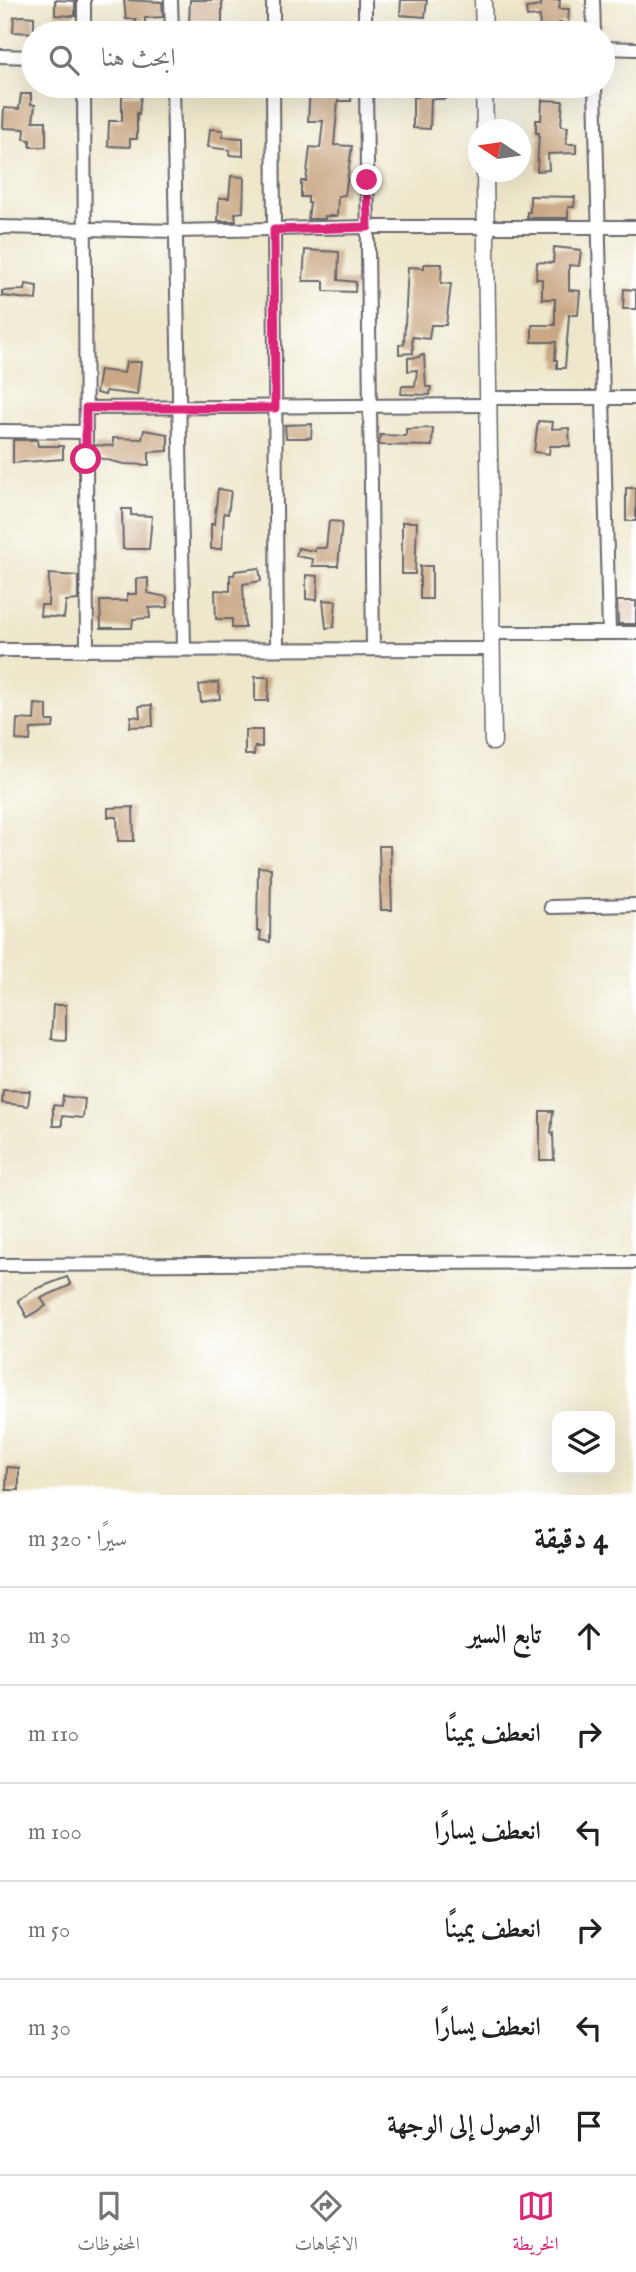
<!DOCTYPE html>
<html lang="ar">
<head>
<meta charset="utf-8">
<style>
  :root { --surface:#fff; --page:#f6f6f6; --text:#222; --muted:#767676; --line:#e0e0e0; --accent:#db2777 }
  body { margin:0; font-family:"IM FELL English",Amiri,serif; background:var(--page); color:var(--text); direction:rtl }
  .controls { position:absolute; right:21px; bottom:21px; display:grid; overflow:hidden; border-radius:14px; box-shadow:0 7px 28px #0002 }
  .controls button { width:63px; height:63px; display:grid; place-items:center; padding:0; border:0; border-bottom:2px solid var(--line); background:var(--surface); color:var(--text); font:35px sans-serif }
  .compass { position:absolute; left:468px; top:119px; width:63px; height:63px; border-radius:50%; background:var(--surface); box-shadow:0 7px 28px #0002; rotate:283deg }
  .stop { position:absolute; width:21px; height:21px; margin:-16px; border:5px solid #db2777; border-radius:50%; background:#fff }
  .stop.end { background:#db2777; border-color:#fff; box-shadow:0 2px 7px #0008 }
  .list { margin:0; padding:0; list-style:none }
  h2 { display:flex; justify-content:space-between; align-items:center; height:91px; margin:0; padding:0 28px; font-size:30px }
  h2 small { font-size:23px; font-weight:400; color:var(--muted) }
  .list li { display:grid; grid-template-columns:46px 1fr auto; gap:21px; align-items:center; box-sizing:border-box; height:98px; padding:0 28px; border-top:2px solid var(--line) }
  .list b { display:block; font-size:26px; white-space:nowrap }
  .list em { font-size:23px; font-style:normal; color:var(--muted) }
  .icon { flex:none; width:38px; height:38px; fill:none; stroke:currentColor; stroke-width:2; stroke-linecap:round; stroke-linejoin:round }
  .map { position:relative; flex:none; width:636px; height:1495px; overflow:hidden; direction:ltr }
  .search { position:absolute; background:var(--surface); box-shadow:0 7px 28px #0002; left:21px; right:21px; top:21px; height:77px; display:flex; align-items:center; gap:18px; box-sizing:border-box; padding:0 24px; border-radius:38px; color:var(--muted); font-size:26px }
  .sheet { height:679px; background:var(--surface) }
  nav { display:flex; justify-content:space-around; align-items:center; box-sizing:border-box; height:98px; border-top:2px solid var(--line); background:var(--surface); font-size:19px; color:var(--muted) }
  nav a { display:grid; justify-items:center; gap:4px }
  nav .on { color:var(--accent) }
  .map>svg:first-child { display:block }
  .building { fill:#caa885 }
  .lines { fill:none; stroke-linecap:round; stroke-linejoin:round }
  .minor-casing { stroke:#69676d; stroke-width:16 }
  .tertiary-casing { stroke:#69676d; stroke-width:19 }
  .minor { stroke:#fff; stroke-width:12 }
  .tertiary { stroke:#fff; stroke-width:16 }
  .route { stroke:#db2777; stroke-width:9 }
</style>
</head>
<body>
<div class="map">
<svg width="636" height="1495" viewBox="0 0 636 1495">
  <rect width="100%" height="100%" fill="#fff"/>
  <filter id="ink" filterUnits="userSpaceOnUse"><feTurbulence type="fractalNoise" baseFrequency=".0143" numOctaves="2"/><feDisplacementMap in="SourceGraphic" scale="14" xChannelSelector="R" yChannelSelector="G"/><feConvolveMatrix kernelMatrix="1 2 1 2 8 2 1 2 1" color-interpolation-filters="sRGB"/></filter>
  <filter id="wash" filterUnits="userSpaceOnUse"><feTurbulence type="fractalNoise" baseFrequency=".00686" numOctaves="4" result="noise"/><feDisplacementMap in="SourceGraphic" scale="28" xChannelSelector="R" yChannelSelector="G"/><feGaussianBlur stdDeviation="1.57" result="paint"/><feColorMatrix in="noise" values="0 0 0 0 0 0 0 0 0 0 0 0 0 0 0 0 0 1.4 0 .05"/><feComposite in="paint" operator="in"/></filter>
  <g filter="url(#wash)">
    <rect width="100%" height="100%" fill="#eee7cb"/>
    <g id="blocks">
      <g class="building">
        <path d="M55 0 75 1V16L55 15Z"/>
        <path d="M124 0 162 2 163 17 145 18V25H136V19H126Z"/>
        <path d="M190 0H222V26L189 24Z"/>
        <path d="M401 0H427L425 17 400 15Z"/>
        <path d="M541 0H560L559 9H569L568 23H559L558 33H539L540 16 527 17 526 8 541 6Z"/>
        <path d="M22 16 34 17V33L13 32 14 17Z"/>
        <path d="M310 86 352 87 351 101H338L334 145 352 146 345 195 338 196 337 216H325V219H308L310 203H308V197H301V181H306L310 147 320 148 323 121H308Z"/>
        <path d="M416 86H446V99H431L430 129 413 128V97H417Z"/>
        <path d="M21 94H31V104L35 105 33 121H46V147H30V140L24 139 25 129 3 128 4 108 19 109Z"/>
        <path d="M122 95H141L139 114 137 113V139H130V147L108 146 109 121H122Z"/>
        <path d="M542 100 563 101 561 126 568 127 566 144H576V153L548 154 549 170 537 171 539 133H536V120H541Z"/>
        <path d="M210 129 223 130V137L243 138V156L229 155 230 150 208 147Z"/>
        <path d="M231 176 244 177 243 212 235 213 236 221H218L219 198H229Z"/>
        <path d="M530 196 575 197 574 207H568V218H527V212H530Z"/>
        <path d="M554 247 581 250 579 266 569 265V290L580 291 578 315H569L565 368H557V360H555L556 342H532V325H555V299H542V279H536L537 262 553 263Z"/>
        <path d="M305 250 339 252 338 280 356 282 355 292 324 291V281H303Z"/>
        <path d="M424 264H442L441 283 451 284 446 325H431L429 339 412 337 413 353 399 354V345L404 344 408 267 424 268Z"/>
        <path d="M26 284 37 286 36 300 2 296V291L25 290Z"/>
        <path d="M624 289 636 290V309H623Z"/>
        <path d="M420 355H424L426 387H431L430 395 401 394 402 386H415L417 370 408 371V358L419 357Z"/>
        <path d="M126 362H141L137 395 106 391 105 395 96 393 100 370 124 373Z"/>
        <path d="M538 421 553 422 552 429 569 428 570 446H550L549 454 534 452Z"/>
        <path d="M312 424 311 438H286L285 425Z"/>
        <path d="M433 428 432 446 379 445 380 435 406 436V429Z"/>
        <path d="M144 430 168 434V451L149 452V465L124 464 99 458V455H95V445L113 446V438L142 439Z"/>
        <path d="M13 440H37L38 446H63V459L13 463Z"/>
        <rect x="626" y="488" width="10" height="33"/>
        <path d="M218 489 231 491 228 514 224 513 222 549H211V524H214Z"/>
        <path d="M122 509H131V515L152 516 149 549H123Z"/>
        <path d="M329 521 342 522 338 566H312L313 559 296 556 298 548 315 551V548H326Z"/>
        <path d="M402 522H417L415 574H402Z"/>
        <rect x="420" y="566" width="12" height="33"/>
        <path d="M259 568 261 581 243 584 245 628H232V619H216L215 590 230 591V575H234L235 571Z"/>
        <path d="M49 574 78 576V600L66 601 64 618 40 616 41 605H48Z"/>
        <path d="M306 575 318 576 317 600 306 599Z"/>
        <path d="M148 578V593L167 597 168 607 149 608 150 618 133 619 132 628H101L100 601H127V594H136V579Z"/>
        <path d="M323 600 336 601 334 627 326 628Z"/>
        <path d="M617 601H636V624H618Z"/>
        <path d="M255 677H269L268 701H255Z"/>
        <path d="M218 682 220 699 201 702 199 685Z"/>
        <path d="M35 704 47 705V721H54L53 728 31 729 30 741 16 740 17 719 34 720Z"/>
        <path d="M152 705 153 726 130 727 131 716 140 717 139 706Z"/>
        <path d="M245 730H262V747H255L254 755H245Z"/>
        <path d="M133 807 134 841H118L117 817H108V808Z"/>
        <path d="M379 846H390L392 910H381Z"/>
        <path d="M258 867 271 868 270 942 260 940 261 931H257Z"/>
        <path d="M53 1005H66V1039L64 1040 51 1039Z"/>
        <path d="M3 1090 30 1091 28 1106 2 1103Z"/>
        <path d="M63 1096 85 1099 83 1118 62 1116V1126H53V1105L62 1106Z"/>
        <path d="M540 1111H553L551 1133H553L554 1160H540Z"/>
        <path d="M67 1277 71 1285 41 1298 46 1306 27 1317 18 1300 36 1289Z"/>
        <path d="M7 1467 19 1468V1490H6Z"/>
      </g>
    </g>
  </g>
  <g filter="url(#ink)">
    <use href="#blocks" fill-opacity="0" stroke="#69676d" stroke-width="2"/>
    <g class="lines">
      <defs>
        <g id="minor">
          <path d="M84 0V33"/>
          <path d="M171 0 172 33"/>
          <path d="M273 0V33"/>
          <path d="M365 0V33"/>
          <path d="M593 0 594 33"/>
          <path d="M603 48 636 49"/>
          <path d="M0 56 33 57"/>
          <path d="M84 86 87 650"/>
          <path d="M173 86 184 649"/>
          <path d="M273 86 277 649"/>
          <path d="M366 86 373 649"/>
          <path d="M595 86 609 633"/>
          <path d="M0 227 176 231 368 227H636"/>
          <path d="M489 398H636"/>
          <path d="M86 408 489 405"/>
          <path d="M0 431 86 432"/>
          <path d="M491 633H636"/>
          <path d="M0 650 491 649"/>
          <path d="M551 907 636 905"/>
          <path d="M0 1265 636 1262"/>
        </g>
        <g id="tertiary">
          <path d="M483 0 484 33"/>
          <path d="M484 86 485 130"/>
          <path d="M485 172 493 742"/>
        </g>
      </defs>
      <use href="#minor" class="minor-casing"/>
      <use href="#tertiary" class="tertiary-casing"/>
      <use href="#minor" class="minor"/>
      <use href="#tertiary" class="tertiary"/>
    </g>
  </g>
  <g class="lines" filter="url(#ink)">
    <path class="route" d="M86 459V408H275L274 230 368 227 367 180"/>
  </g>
</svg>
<div class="controls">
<button><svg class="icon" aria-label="layers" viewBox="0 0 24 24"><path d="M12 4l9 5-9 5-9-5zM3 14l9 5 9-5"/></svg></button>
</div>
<svg class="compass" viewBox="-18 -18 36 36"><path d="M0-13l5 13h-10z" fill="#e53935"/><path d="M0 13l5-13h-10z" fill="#767676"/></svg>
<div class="stop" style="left:86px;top:459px"></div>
<div class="stop end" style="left:367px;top:180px"></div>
<div class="search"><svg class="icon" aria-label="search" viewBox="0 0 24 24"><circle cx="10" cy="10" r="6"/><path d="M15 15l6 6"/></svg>ابحث هنا</div>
</div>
<section class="sheet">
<h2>4 دقيقة<small>سيرًا · 320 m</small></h2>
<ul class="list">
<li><svg class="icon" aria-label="ahead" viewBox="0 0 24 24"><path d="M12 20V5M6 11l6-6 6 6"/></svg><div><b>تابع السير</b></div><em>30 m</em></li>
<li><svg class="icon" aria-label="right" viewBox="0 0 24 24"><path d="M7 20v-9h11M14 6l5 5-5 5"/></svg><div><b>انعطف يمينًا</b></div><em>110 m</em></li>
<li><svg class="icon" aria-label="left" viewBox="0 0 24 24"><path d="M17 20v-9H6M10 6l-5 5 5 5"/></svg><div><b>انعطف يسارًا</b></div><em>100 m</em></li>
<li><svg class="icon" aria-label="right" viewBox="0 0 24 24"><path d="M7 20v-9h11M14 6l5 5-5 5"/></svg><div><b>انعطف يمينًا</b></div><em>50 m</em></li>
<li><svg class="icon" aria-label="left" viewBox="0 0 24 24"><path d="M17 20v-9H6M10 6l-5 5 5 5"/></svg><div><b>انعطف يسارًا</b></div><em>30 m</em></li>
<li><svg class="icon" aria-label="arrive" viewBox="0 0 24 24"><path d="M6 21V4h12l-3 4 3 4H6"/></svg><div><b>الوصول إلى الوجهة</b></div></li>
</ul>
</section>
<nav>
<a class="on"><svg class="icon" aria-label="map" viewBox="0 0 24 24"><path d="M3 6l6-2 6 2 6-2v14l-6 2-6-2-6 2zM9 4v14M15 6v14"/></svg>الخريطة</a>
<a><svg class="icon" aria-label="directions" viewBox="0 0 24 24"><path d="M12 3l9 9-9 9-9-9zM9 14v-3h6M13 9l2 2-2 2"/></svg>الاتجاهات</a>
<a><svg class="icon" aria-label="saved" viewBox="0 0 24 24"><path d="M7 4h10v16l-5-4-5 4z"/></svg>المحفوظات</a>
</nav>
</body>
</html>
